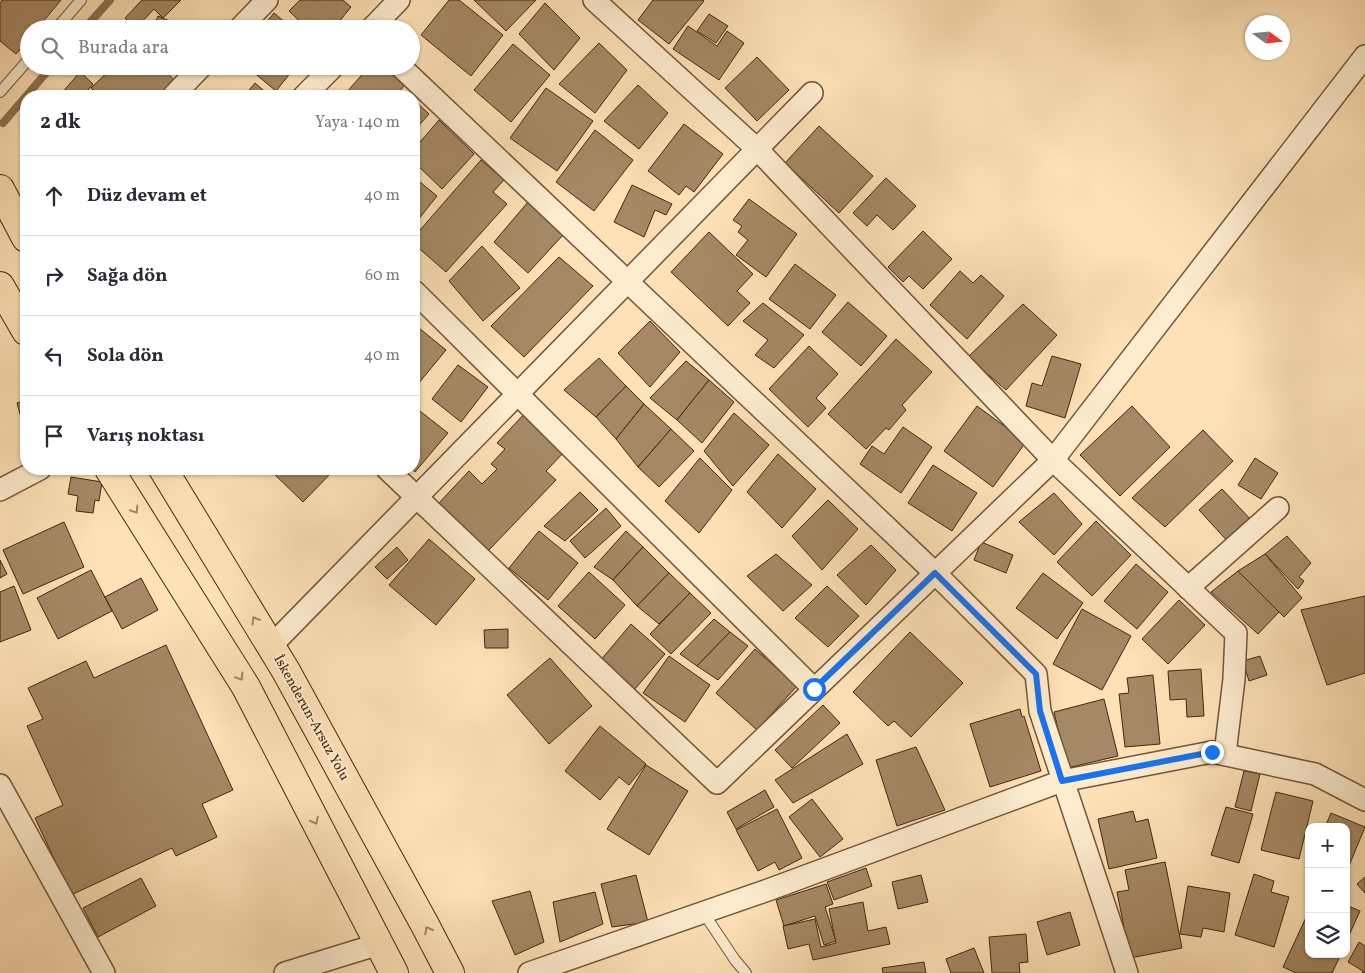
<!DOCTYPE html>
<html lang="tr">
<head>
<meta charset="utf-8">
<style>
  :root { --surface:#fff; --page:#f7f7f7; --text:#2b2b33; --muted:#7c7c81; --line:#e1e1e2 }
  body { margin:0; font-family:Vollkorn,serif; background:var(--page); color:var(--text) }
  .controls { position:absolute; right:15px; bottom:15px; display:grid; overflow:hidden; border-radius:10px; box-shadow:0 1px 4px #0004 }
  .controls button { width:45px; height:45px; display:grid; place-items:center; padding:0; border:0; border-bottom:1px solid var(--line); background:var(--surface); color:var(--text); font:25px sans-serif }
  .compass { position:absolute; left:1245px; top:15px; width:45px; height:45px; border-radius:50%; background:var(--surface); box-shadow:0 1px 4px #0004; rotate:105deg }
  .stop { position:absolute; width:15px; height:15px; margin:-11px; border:4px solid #1a73e8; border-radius:50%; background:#fff }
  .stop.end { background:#1a73e8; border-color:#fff; box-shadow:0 1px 5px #0008 }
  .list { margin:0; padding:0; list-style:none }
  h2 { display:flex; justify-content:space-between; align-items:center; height:65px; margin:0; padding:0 20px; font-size:21px }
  h2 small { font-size:16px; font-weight:400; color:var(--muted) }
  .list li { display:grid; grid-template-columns:32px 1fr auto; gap:15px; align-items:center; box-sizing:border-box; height:80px; padding:0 20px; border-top:1px solid var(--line) }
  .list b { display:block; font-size:19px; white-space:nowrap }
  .list em { font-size:16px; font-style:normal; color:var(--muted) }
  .icon { flex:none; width:28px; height:28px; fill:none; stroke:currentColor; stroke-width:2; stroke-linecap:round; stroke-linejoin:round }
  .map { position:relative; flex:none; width:1365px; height:973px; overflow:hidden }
  .search { position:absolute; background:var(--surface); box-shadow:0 1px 4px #0004; left:20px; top:20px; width:400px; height:55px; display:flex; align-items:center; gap:12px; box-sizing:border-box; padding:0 18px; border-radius:28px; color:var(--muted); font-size:19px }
  .panel { position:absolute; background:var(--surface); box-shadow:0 1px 4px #0004; left:20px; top:90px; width:400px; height:385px; border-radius:20px }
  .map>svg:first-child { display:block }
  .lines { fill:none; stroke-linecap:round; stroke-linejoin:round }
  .stream { stroke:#8e7150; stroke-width:8 }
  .building { fill:#a58865; stroke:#45270c }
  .service-casing { stroke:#735637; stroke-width:12 }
  .minor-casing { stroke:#735637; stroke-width:24 }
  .primary-casing { stroke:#45270c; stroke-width:30 }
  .service { stroke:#feecd0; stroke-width:10 }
  .minor { stroke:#feecd0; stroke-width:21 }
  .primary { stroke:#fee1b7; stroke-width:28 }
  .oneway { stroke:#a28462 }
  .route { stroke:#1a73e8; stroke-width:6 }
  .labels { text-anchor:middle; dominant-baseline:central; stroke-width:4.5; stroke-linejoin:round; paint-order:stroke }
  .street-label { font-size:14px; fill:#45270c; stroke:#feecd0 }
</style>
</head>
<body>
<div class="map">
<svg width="1365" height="973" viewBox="0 0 1365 973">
  <rect width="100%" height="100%" fill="#fee1b7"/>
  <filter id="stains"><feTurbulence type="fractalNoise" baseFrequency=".004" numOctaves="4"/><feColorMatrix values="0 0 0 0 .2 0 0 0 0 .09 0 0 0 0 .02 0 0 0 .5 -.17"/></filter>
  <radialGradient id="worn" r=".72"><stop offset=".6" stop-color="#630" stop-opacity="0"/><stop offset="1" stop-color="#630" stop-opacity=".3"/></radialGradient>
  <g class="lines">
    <g class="stream">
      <path d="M84 29 110 0"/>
      <path d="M3 123 52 66"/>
    </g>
  </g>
  <g class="building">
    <path d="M2 0H61L37 29H29V39L16 54 0 41V3Z"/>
    <path d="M142 0H181L163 18 154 9 136 28 125 18Z"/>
    <path d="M300 0H343L351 7 333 29H308L289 11Z"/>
    <path d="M449 0H459L503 35 471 76 421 35Z"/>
    <path d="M474 0H536L506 31Z"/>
    <path d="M653 0H703L704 1 669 44 638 20Z"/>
    <path d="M545 3 580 38 554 70 519 34Z"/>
    <path d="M274 13 293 29H261Z"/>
    <path d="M709 14 728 26 716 43 697 31Z"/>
    <path d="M158 16 188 29H153Z"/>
    <path d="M688 26 717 46 727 31 744 43 719 80 673 49Z"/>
    <path d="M599 43 627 70 595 113 559 84Z"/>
    <path d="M513 44 550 75 511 122 474 90Z"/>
    <path d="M757 57 789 90 757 121 725 88Z"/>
    <path d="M114 66H161L177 83 164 96H100L91 88Z"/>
    <path d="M246 66H296L276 91Z"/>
    <path d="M370 66H386L406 84 395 96H343Z"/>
    <path d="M80 72 93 84 83 96H61L60 95Z"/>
    <path d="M255 83 270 96H244Z"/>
    <path d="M638 85 668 113 639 149 604 121Z"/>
    <path d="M546 88 593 121 557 171 510 138Z"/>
    <path d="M414 100 429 114 414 131Z"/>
    <path d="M439 120 474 154 442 189 414 162V149Z"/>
    <path d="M684 124 723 154 694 192 686 186 679 195 648 171Z"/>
    <path d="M819 126 873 176 839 213 785 163Z"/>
    <path d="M595 130 633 160 594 211 556 182Z"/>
    <path d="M481 160 504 180 493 192 507 204 446 272 414 244V237Z"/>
    <path d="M414 177 437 196 414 225Z"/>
    <path d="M886 178 916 206 893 230 877 215 867 226 853 213Z"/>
    <path d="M632 185 672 204 666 215 655 210 644 237 614 222Z"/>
    <path d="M749 199 797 234 766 277 736 255 748 240 738 232 742 226 733 220Z"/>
    <path d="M528 202 563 235 528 273 494 242Z"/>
    <path d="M923 231 952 259 923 289 909 276 903 282 888 267Z"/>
    <path d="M709 232 753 274 737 291 750 303 728 326 671 272Z"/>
    <path d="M482 246 520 288 483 321 449 281Z"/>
    <path d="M559 257 593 286 524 357 491 326Z"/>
    <path d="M795 264 836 295 810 329 769 299Z"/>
    <path d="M960 271 973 283 981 275 1004 296 967 339 930 305Z"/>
    <path d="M848 302 887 336 861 366 822 332Z"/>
    <path d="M763 303 804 335 774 368 755 355 768 340 743 321Z"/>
    <path d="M1023 304 1057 335 1006 390 968 357Z"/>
    <path d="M650 321 680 352 650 387 618 353Z"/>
    <path d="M414 324 446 350 418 384 414 381Z"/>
    <path d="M896 339 932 372 902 405 906 410 889 430 886 428 866 449 828 414Z"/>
    <path d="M809 346 838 374 816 398 826 408 808 427 769 389Z"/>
    <path d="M1052 356 1081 364 1065 418 1026 406 1032 383 1042 386Z"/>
    <path d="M599 358 626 386 596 417 564 390Z"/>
    <path d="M686 361 709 380 677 420 650 398Z"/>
    <path d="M458 365 488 387 461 422 432 399Z"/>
    <path d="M709 380 734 402 702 443 677 420Z"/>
    <path d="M626 386 644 404 616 439 596 417Z"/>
    <path d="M26 400V432H25L17 403Z"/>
    <path d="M644 404 671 429 638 467 616 439Z"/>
    <path d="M977 406 1026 442 993 487 944 451Z"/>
    <path d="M1132 406 1170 447 1120 496 1080 455Z"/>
    <path d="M416 408 448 433 415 472 413 469 414 410Z"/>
    <path d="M527 411 567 449 546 471 556 480 487 552 437 505 469 471 482 484 497 469 491 464 505 449 497 443Z"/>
    <path d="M734 413 769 445 733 486 704 451Z"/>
    <path d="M903 427 932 447 901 493 860 464 872 446 884 454Z"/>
    <path d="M671 429 694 451 659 487 638 467Z"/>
    <path d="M1203 430 1233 461 1165 527 1132 498Z"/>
    <path d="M778 454 816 489 782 528 747 492Z"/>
    <path d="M700 458 732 490 699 533 665 501Z"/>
    <path d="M1255 458 1278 473 1261 499 1238 485Z"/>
    <path d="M933 465 977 493 952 531 908 503Z"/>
    <path d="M269 469H335L303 502Z"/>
    <path d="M71 477 102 482 99 501 95 500 93 513 76 511 78 496 68 494Z"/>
    <path d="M1222 489 1253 522 1230 544 1199 510Z"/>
    <path d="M580 492 598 510 565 541 544 526Z"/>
    <path d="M1054 493 1082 524 1054 555 1019 522Z"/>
    <path d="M828 500 858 529 822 570 792 536Z"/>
    <path d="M606 508 621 526 585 558 570 541Z"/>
    <path d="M1096 521 1131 555 1092 596 1057 562Z"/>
    <path d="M64 522 84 567 23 594 3 550Z"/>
    <path d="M539 531 578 563 548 600 509 568Z"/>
    <path d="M626 531 643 547 613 580 594 567Z"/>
    <path d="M1287 536 1311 563 1299 577 1304 581 1298 589 1265 554Z"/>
    <path d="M429 539 475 579 436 625 389 585Z"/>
    <path d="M981 542 1013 555 1006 573 974 560Z"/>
    <path d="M871 545 896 570 866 605 837 575Z"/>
    <path d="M397 547 408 560 387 579 375 567Z"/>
    <path d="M643 547 669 573 637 606 613 580Z"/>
    <path d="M776 554 812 585 783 611 747 576Z"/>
    <path d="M1265 554 1302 598 1284 617 1238 571Z"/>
    <path d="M0 560 7 574 0 578Z"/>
    <path d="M1136 564 1168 592 1137 629 1104 601Z"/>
    <path d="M91 570 112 611 58 639 37 598Z"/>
    <path d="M1238 571 1279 612 1258 634 1211 592Z"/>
    <path d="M589 572 625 605 595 639 558 606Z"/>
    <path d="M669 573 690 593 659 624 637 606Z"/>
    <path d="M1043 573 1083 603 1057 639 1016 608Z"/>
    <path d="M141 578 158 610 122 629 105 597Z"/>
    <path d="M14 586 31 630 0 642V592Z"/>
    <path d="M827 586 859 616 828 647 795 618Z"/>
    <path d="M690 593 711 613 671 654 650 634Z"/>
    <path d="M1365 596V673L1327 685 1301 610Z"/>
    <path d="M1179 600 1205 625 1168 664 1142 639Z"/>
    <path d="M1082 609 1131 636 1102 690 1053 664Z"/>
    <path d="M714 619 730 632 697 666 680 654Z"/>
    <path d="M631 624 665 654 634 690 600 661Z"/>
    <path d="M508 629V648H485L484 630Z"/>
    <path d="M730 632 748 646 718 680 697 666Z"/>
    <path d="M910 632 963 683 911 737 894 721 888 726 853 692Z"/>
    <path d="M166 645 233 790 202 804 217 837 176 856 172 848 71 895 35 818 63 805 27 726 43 719 28 688 86 661 94 678Z"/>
    <path d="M755 649 797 686 757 730 716 693Z"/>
    <path d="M669 656 710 685 685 722 643 693Z"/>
    <path d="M1260 656 1267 675 1249 681 1243 661Z"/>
    <path d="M550 658 592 706 549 744 507 695Z"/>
    <path d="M1201 669 1204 716 1187 717 1186 699 1170 700 1168 671Z"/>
    <path d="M1153 675 1160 744 1125 747 1119 694 1129 693 1127 678Z"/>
    <path d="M1104 699 1118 756 1067 768 1054 712Z"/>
    <path d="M823 705 840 723 792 768 775 750Z"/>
    <path d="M1020 709 1022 717 1024 716 1041 771 990 787 970 724Z"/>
    <path d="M600 726 646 764 629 785 619 777 600 800 565 771Z"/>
    <path d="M847 734 863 764 793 803 775 780Z"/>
    <path d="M916 747 945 810 897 826 876 760Z"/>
    <path d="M646 765 688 791 649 855 607 829Z"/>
    <path d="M1244 771 1260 774 1251 811 1235 807Z"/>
    <path d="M765 790 774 807 736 829 727 812Z"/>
    <path d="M1276 792 1313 801 1299 859 1261 850Z"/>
    <path d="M812 799 843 839 820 857 789 817Z"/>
    <path d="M1226 807 1253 814 1239 863 1211 855Z"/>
    <path d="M777 809 802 858 779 870 775 862 758 871 736 830Z"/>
    <path d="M1133 811 1136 822 1148 819 1157 858 1109 869 1098 819Z"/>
    <path d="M1331 813 1365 827 1346 873V827H1325Z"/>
    <path d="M1165 862 1182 948 1130 958 1117 892 1129 890 1125 870Z"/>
    <path d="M866 868 872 886 834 900 827 882Z"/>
    <path d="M1254 874 1274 881 1271 892 1289 897 1274 947 1235 935Z"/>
    <path d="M636 875 648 922 612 927 601 884Z"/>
    <path d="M921 875 928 902 898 909 892 882Z"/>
    <path d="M1365 877V893L1357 884Z"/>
    <path d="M141 878 156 906 98 937 83 908Z"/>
    <path d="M826 884 833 904 825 907 836 941 824 945 815 916 784 926 776 900Z"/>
    <path d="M1188 886 1230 893 1224 932 1203 928 1201 937 1180 934Z"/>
    <path d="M530 891 544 942 515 955 492 901Z"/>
    <path d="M595 892 603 924 560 942 553 902Z"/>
    <path d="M863 902 868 931 886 927 890 944 813 960 809 944 788 949 783 926 815 919 821 947 836 943 829 909Z"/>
    <path d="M1346 905 1360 911 1346 942Z"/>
    <path d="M1309 911V954H1341L1332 973H1296L1283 967Z"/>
    <path d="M1070 912 1080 945 1047 955 1037 922Z"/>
    <path d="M1026 934 1028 962 1019 963 1020 973H992L989 937Z"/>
    <path d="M1359 942 1365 946V973H1362L1363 971 1348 962Z"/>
    <path d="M974 948 984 973H951L946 959Z"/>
    <path d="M924 962 926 973H883L882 968Z"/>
  </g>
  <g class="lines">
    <defs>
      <g id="service">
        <path d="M56 29 81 0"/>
        <path d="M0 92 29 59"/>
        <path d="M703 912 735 960 746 973"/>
      </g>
      <g id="minor">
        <path d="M594 0 757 149 1053 460 1236 633 1234 679 1225 754"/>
        <path d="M239 29 267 0"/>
        <path d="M371 29 399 0"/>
        <path d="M400 66 935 573 1036 674 1040 711 1127 973"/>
        <path d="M173 96 202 66"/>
        <path d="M304 96 334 66"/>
        <path d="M414 291 814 689"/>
        <path d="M387 469 717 783 1053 460 1365 56"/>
        <path d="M0 490 40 469"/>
        <path d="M1188 588 1278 508"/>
        <path d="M271 646 812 93"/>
        <path d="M0 785 104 973"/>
        <path d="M285 973 379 944"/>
        <path d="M529 973 768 890 1062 781 1212 752 1315 774 1365 800"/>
      </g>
      <g id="primary">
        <path d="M0 189 26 238"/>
        <path d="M0 286 26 331"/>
        <path d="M109 469 246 687 394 973"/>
        <path d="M163 469 286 671 425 925 450 973"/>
      </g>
    </defs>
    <use href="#service" class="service-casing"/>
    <use href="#minor" class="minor-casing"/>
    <use href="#primary" class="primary-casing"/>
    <use href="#service" class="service"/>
    <use href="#minor" class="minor"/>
    <use href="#primary" class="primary"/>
  </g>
  <defs><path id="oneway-chevron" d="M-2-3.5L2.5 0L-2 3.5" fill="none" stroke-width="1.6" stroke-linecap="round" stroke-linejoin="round" transform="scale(1.25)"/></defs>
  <g class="oneway">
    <use href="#oneway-chevron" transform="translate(135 510) rotate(58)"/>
    <use href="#oneway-chevron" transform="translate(255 620) rotate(-121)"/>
    <use href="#oneway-chevron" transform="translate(240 677) rotate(58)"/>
    <use href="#oneway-chevron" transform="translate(315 821) rotate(63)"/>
    <use href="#oneway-chevron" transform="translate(428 930) rotate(-117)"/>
  </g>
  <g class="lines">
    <path class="route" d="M814 689 935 573 1036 674 1040 711 1062 781 1212 752"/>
  </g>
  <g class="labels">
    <g class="street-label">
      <text transform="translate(311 718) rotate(61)">İskenderun-Arsuz Yolu</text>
    </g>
  </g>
  <rect width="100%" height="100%" filter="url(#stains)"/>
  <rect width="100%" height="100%" fill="url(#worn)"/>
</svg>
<div class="controls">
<button>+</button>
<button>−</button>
<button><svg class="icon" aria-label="layers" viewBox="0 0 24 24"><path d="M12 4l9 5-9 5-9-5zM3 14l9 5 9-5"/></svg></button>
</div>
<svg class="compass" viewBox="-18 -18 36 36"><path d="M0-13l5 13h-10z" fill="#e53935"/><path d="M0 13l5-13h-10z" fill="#7c7c81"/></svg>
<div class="stop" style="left:814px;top:689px"></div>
<div class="stop end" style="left:1212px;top:752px"></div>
<div class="search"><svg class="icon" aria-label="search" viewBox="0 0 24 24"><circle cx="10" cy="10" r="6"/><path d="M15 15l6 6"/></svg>Burada ara</div>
<section class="panel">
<h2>2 dk<small>Yaya · 140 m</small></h2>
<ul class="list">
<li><svg class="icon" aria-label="ahead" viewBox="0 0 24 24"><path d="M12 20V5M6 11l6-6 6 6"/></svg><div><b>Düz devam et</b></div><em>40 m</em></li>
<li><svg class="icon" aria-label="right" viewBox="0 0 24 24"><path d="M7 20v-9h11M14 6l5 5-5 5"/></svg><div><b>Sağa dön</b></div><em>60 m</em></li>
<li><svg class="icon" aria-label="left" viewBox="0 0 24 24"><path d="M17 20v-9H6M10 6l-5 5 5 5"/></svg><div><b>Sola dön</b></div><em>40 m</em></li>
<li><svg class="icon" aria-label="arrive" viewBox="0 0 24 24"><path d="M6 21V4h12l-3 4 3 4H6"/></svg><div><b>Varış noktası</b></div></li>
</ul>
</section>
</div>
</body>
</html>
